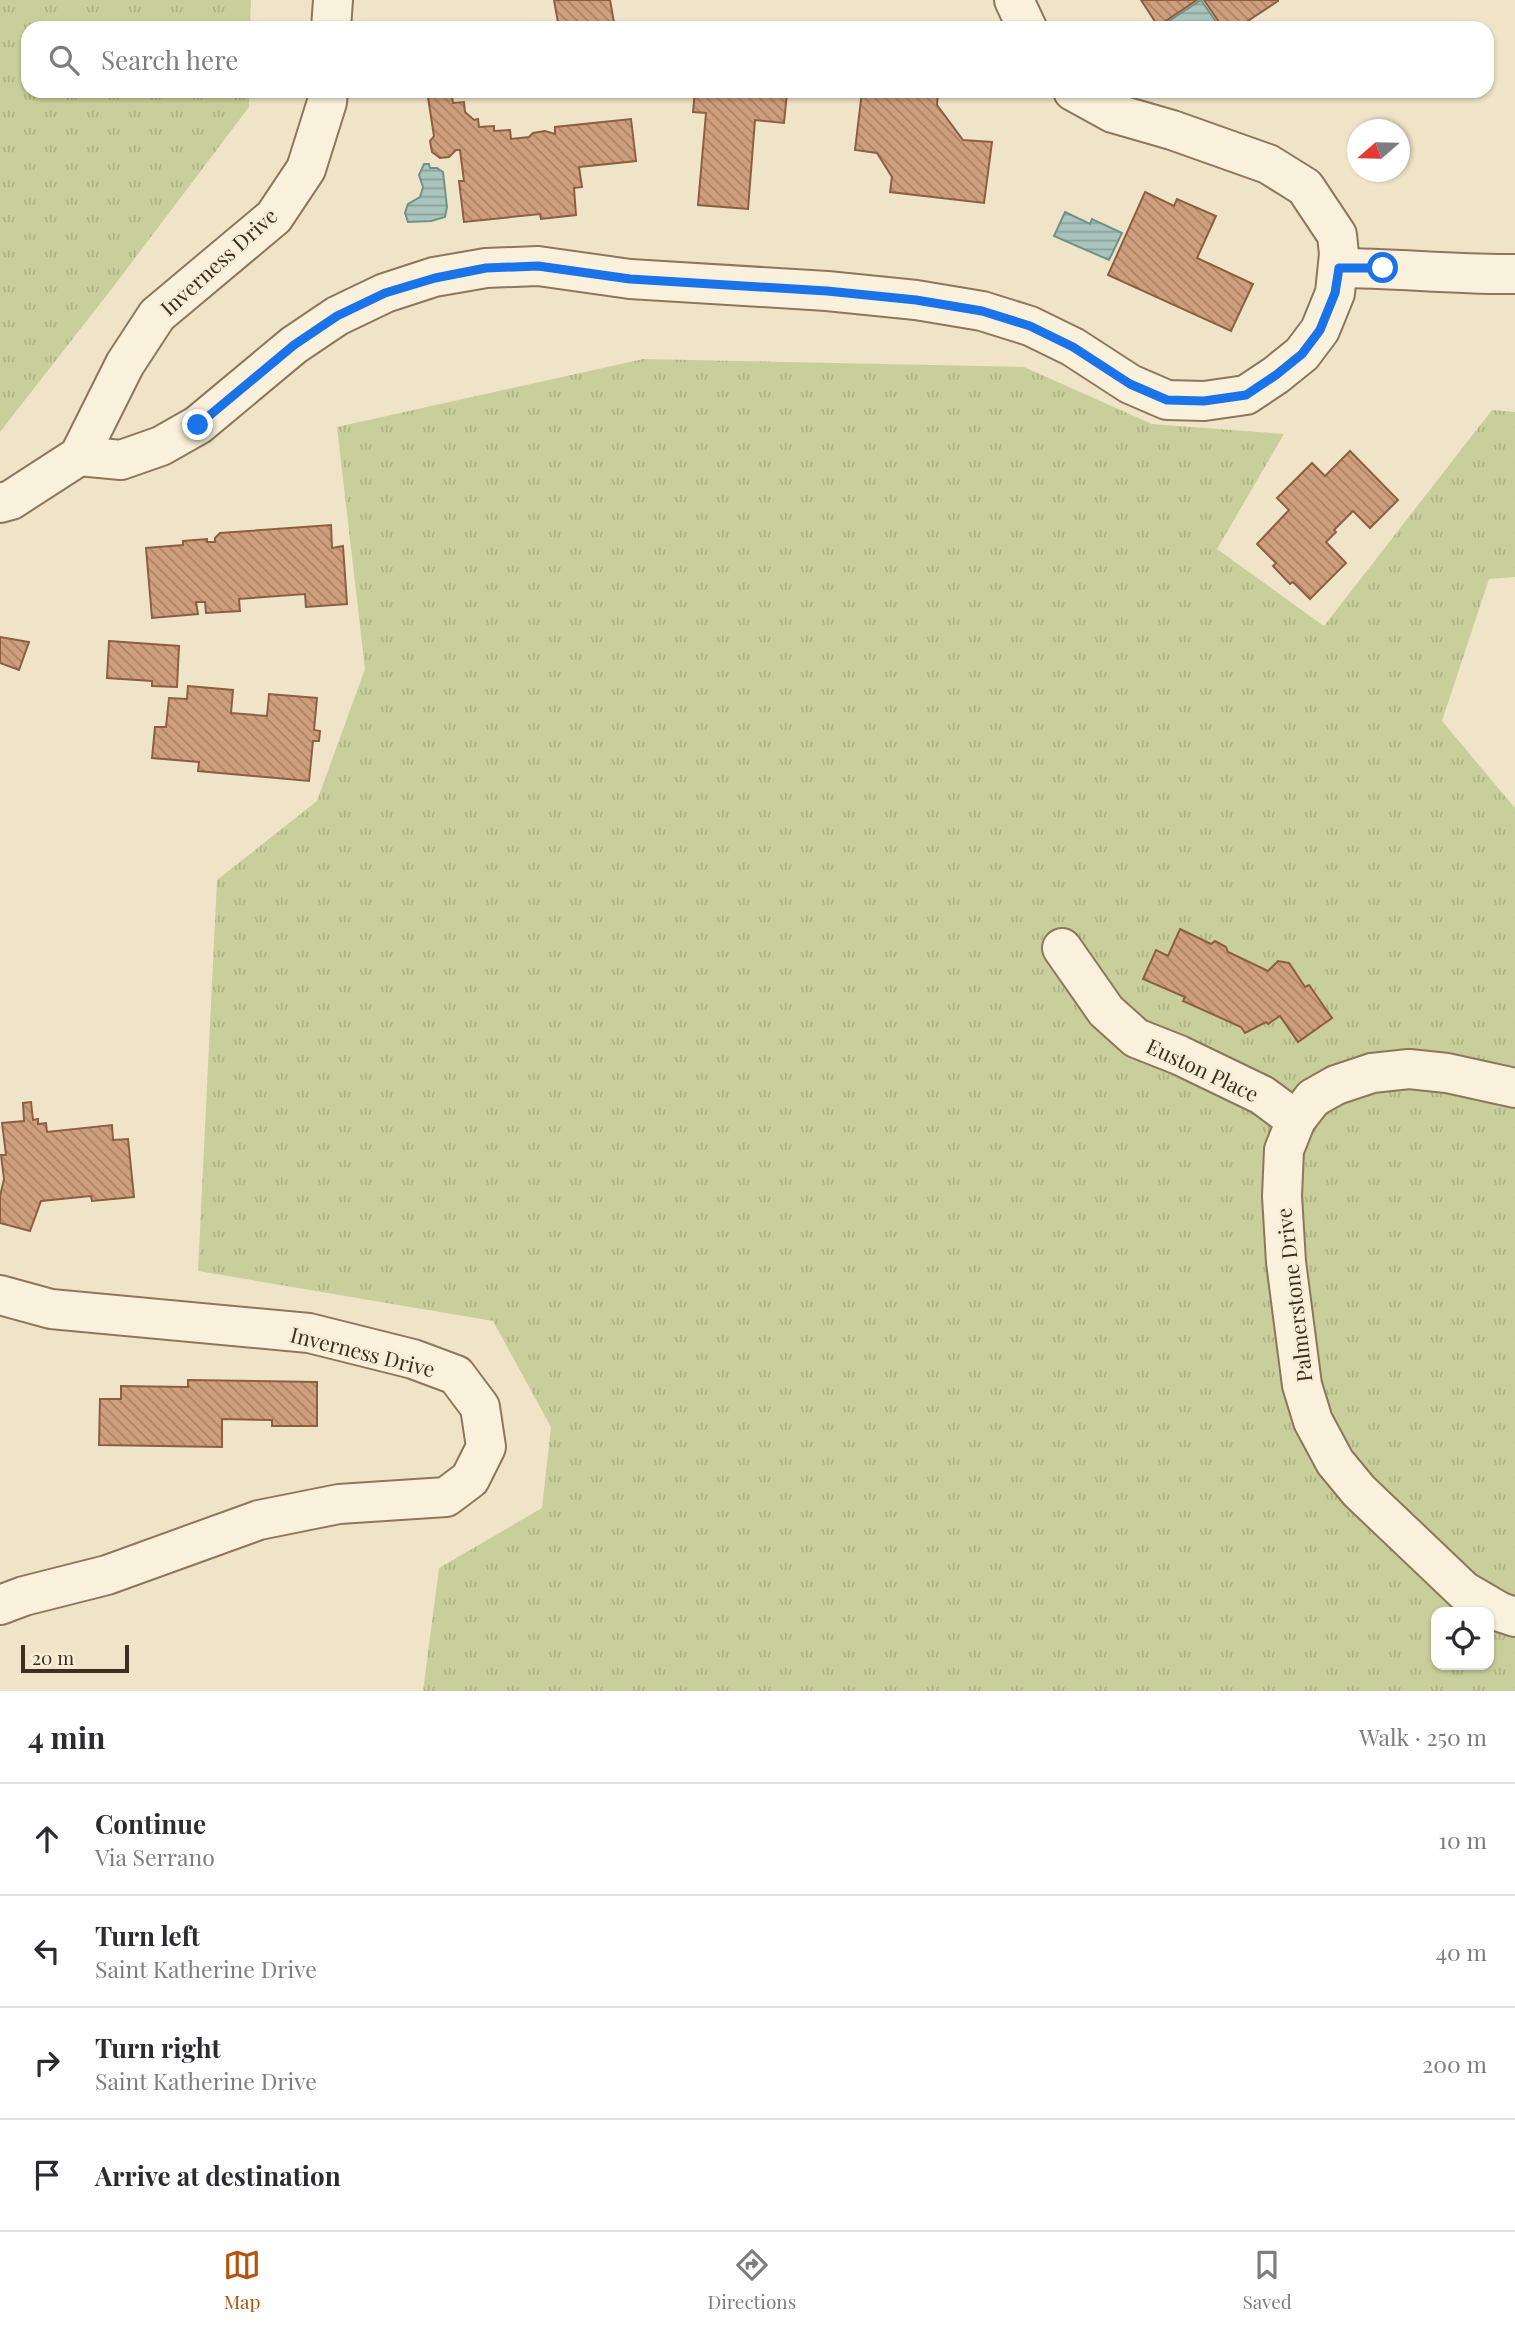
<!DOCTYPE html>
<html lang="en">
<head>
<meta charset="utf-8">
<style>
  :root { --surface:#fff; --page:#f7f7f7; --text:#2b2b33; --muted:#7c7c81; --line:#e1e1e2; --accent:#b45309 }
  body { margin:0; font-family:"Playfair Display",serif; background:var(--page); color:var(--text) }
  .controls { position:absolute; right:21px; bottom:21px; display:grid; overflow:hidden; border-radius:14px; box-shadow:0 2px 5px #0004 }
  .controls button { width:63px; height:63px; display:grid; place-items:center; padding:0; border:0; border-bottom:2px solid var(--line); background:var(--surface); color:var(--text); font:35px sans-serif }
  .compass { position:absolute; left:1347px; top:119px; width:63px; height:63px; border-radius:50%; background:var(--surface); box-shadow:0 2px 5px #0004; rotate:250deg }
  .scale { position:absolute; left:21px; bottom:18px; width:108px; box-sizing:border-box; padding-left:7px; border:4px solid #3d2e20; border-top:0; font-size:19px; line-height:24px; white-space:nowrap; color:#3d2e20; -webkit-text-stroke:5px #f7eed8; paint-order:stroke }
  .stop { position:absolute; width:21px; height:21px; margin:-16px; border:5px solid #1a73e8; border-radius:50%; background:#fff }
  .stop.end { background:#1a73e8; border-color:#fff; box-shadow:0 2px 7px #0008 }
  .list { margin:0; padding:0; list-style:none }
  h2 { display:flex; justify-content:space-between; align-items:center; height:91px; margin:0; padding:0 28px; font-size:30px }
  h2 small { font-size:23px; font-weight:400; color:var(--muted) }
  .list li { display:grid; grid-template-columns:46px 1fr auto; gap:21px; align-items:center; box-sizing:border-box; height:112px; padding:0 28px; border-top:2px solid var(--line) }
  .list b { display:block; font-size:26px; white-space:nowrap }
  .list p { margin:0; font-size:23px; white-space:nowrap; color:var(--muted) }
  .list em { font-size:23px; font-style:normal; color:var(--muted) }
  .icon { flex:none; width:38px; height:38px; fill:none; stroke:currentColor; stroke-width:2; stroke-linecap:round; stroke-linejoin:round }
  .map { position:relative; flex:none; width:1515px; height:1691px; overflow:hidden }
  .search { position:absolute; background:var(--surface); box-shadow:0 2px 5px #0004; left:21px; right:21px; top:21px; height:77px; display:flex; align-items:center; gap:18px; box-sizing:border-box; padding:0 24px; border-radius:21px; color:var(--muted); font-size:26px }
  .sheet { height:539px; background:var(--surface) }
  nav { display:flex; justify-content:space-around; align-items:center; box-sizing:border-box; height:98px; border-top:2px solid var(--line); background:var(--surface); font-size:19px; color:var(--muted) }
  nav a { display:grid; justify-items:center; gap:4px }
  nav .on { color:var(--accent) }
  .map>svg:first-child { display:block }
  .grass { fill:url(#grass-tufts); fill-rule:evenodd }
  .water { fill:url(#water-rules); stroke:#6f938a; stroke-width:2 }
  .building { fill:url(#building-back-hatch); stroke:#8d5f41; stroke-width:2 }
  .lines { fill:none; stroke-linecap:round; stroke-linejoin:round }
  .minor-casing { stroke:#8d765c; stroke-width:42 }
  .minor { stroke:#faf1dc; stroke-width:38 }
  .route { stroke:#1a73e8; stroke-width:9 }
  .labels { text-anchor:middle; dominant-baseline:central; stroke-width:5; stroke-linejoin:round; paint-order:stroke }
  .street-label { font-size:21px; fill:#3d2e20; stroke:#f7eed8 }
</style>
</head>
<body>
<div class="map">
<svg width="1515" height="1691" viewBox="0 0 1515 1691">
  <defs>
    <pattern id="grass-tufts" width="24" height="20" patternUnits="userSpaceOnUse" patternTransform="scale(1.75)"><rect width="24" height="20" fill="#c9cf9b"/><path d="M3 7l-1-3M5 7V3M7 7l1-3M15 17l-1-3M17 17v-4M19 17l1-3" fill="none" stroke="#aeb285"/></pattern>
    <pattern id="water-rules" width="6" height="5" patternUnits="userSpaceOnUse" patternTransform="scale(1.75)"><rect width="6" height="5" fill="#a9c4bc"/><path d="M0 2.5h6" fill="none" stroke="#8ba098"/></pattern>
    <pattern id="building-back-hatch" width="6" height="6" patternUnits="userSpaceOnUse" patternTransform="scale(1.75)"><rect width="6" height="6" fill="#cf9f7d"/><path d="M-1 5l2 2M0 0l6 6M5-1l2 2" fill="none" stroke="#a98266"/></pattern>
  </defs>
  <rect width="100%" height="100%" fill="#f0e4c8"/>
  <g class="grass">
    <path d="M0 0H251L250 28H28V91H249V107L117 282 0 432Z"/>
    <path d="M643 359 1024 367 1152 424 1284 434 1217 549 1324 626 1492 410 1515 412V577L1489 579 1442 721 1515 808V1691H423L439 1568 542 1508 551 1427 493 1321 198 1271 217 880 317 801 365 669 337 427ZM1436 1612H1489V1665H1436Z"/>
  </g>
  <g class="water">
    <path d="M1201 0 1219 26 1215 28H1175L1169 21Z"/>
    <path d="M424 164H429L430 168H437L443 172 447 207 445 217 431 221 408 222 405 213 408 204 420 197 423 187 419 175Z"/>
    <path d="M1065 212 1090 224 1092 219 1122 233 1109 260 1054 236Z"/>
  </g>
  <g class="building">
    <path d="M554 0H610L615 28H559Z"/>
    <path d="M1141 0H1197L1158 26Z"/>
    <path d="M1204 0H1278V1L1237 28H1223Z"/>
    <path d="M786 22 826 26V28H785Z"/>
    <path d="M427 91H451L453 103 464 102 465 112 474 120 478 119 479 127 494 126V131L510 130 511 139 529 137 533 133 545 131 555 134V127L631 119 636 161 579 167 582 187 574 188 576 215 541 219 540 214 464 222 459 181H464L460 150H456L449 157 440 158 432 152 430 141 434 136Z"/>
    <path d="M695 91H827V96L787 93 784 123 755 120 748 209 698 205 706 113 693 112Z"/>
    <path d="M862 91H938L937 105 963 140 992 142 984 203 890 192 892 177 877 153 855 150Z"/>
    <path d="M1145 192 1174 206 1177 199 1216 216 1197 258 1253 284 1231 331 1108 275Z"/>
    <path d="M1350 451 1398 500 1370 528 1353 511 1334 530 1336 532 1326 542 1346 563 1310 599 1293 582 1290 584 1273 566 1276 563 1257 544 1289 510 1277 498 1312 463 1325 476Z"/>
    <path d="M331 525 332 548 343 546 347 604 306 607 305 594 239 599 240 611 206 613 205 602H196L198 614 152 618 146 548 183 545V541L207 539V542H215V538L220 533Z"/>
    <path d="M0 637 29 642 19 670 0 663Z"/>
    <path d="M109 641 179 646 177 687 152 686V681L107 678Z"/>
    <path d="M188 686 233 690 231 713 267 716 269 694 317 698 314 730 320 731 319 741H313L309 781 198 771 199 762 152 758 155 727H166L169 698 187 699Z"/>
    <path d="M1180 929 1211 944 1215 941 1226 947 1228 952 1268 971 1278 961 1289 963 1305 987 1309 985 1332 1018 1298 1042 1280 1016 1268 1024 1266 1022 1245 1033 1241 1027 1183 1001 1185 997 1143 979 1156 950 1168 956Z"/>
    <path d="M31 1102 33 1120 38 1119V1124L46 1123 47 1132 112 1125 113 1140 128 1139 134 1197 92 1201 91 1196 41 1201 30 1231 0 1223V1196L4 1179 1 1155H6L2 1123 24 1121 23 1103Z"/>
    <path d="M188 1380 317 1382V1426H272V1420L222 1419V1447L99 1445 100 1399H121V1386L188 1387Z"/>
  </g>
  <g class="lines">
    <defs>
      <g id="minor">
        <path d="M1014 0 1027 28"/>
        <path d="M331 28 333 0"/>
        <path d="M1339 268C1397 268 1456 275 1515 274"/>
        <path d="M79 456 121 460 161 446 198 425 294 345 337 316 385 293 434 277 486 268 538 266 630 279 827 291 916 300 982 311 1030 326 1073 347 1130 384 1167 400 1204 401 1246 395 1276 375 1302 354 1320 330 1335 293 1339 254 1337 235 1305 187 1268 164 1172 130 1113 113 1073 91"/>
        <path d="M0 503 11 500 79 456 125 364 157 315 274 217 306 169 327 102 328 91"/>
        <path d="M1062 948 1106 1011 1136 1038 1179 1055 1262 1095 1296 1120"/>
        <path d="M1515 1088 1447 1073 1409 1069 1372 1073 1336 1085 1313 1098 1296 1120 1284 1150 1282 1196 1286 1262 1302 1385 1313 1421 1335 1462 1359 1491 1464 1591 1500 1612 1515 1617"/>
        <path d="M0 1295 51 1309 309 1333 413 1359 456 1375 480 1407 486 1447 470 1479 446 1497 339 1504 259 1520 107 1575 24 1596 0 1605"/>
      </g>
    </defs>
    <use href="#minor" class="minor-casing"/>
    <use href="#minor" class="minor"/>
  </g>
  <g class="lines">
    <path class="route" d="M198 425 294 345 337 316 385 293 435 278 486 268 538 266 630 279 827 291 916 300 982 311 1030 326 1073 347 1130 384 1167 400 1204 401 1246 395 1276 375 1302 354 1320 330 1335 293 1339 268H1383"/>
  </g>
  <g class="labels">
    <g class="street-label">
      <text transform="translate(218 261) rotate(-42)">Inverness Drive</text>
      <text transform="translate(1203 1069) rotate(25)">Euston Place</text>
      <text transform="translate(1293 1295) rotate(-97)">Palmerstone Drive</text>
      <text transform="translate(363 1351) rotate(14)">Inverness Drive</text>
    </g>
  </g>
</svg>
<div class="controls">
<button><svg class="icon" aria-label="locate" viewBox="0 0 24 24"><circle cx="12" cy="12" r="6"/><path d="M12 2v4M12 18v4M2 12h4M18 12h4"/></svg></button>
</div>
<svg class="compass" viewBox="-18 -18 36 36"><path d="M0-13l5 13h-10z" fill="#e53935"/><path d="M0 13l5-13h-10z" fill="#7c7c81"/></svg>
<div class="scale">20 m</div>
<div class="stop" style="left:1383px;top:268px"></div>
<div class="stop end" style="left:198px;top:425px"></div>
<div class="search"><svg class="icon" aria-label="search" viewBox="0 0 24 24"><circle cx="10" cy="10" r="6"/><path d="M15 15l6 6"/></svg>Search here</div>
</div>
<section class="sheet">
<h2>4 min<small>Walk · 250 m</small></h2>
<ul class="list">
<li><svg class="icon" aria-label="ahead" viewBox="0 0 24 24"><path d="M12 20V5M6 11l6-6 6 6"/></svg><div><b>Continue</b><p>Via Serrano</p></div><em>10 m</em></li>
<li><svg class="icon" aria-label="left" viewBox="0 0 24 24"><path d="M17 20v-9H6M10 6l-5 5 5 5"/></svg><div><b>Turn left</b><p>Saint Katherine Drive</p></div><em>40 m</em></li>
<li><svg class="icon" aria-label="right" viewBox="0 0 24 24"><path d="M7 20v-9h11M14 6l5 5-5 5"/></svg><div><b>Turn right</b><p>Saint Katherine Drive</p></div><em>200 m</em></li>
<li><svg class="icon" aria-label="arrive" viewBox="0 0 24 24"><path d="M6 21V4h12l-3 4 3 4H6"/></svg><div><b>Arrive at destination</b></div></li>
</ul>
</section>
<nav>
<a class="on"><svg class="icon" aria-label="map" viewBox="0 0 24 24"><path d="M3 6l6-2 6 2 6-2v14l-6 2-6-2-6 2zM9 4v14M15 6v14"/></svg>Map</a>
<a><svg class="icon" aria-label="directions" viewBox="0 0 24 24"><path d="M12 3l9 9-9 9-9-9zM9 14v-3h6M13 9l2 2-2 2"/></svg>Directions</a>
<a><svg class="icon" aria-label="saved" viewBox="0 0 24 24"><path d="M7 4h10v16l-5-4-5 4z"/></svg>Saved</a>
</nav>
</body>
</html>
